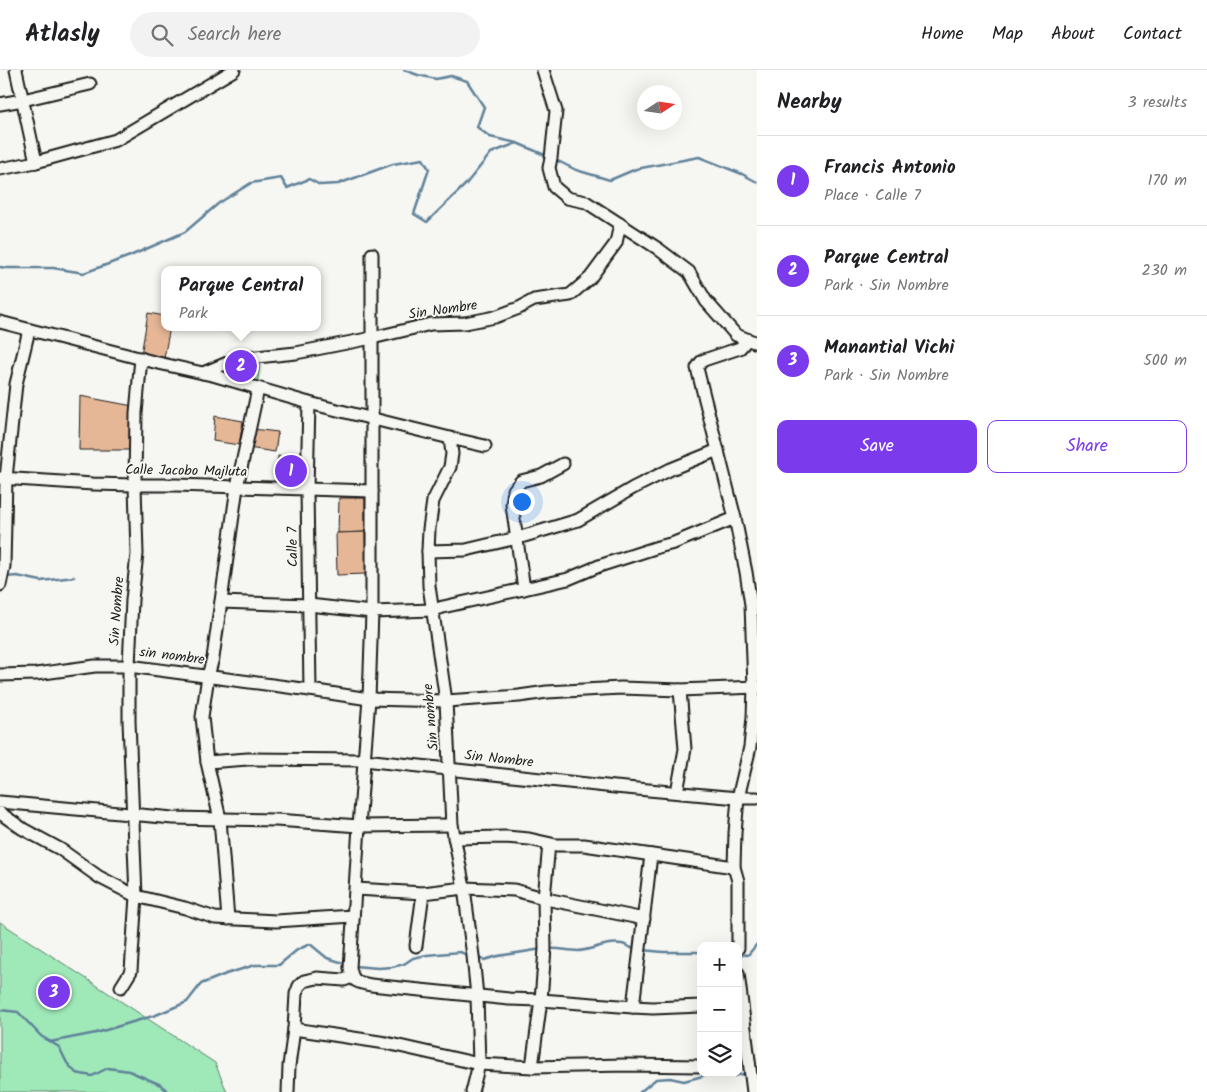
<!DOCTYPE html>
<html lang="en">
<head>
<meta charset="utf-8">
<style>
  :root { --surface:#fff; --page:#f2f2f2; --text:#202124; --muted:#757577; --line:#e0e0e0; --accent:#7c3aed }
  body { margin:0; font-family:Kalam,sans-serif; background:var(--page); color:var(--text) }
  .controls { position:absolute; right:15px; bottom:15px; display:grid; overflow:hidden; border-radius:10px; box-shadow:0 5px 20px #0002 }
  .controls button { width:45px; height:45px; display:grid; place-items:center; padding:0; border:0; border-bottom:1px solid var(--line); background:var(--surface); color:var(--text); font:25px sans-serif }
  .compass { position:absolute; left:637px; top:15px; width:45px; height:45px; border-radius:50%; background:var(--surface); box-shadow:0 5px 20px #0002; rotate:78deg }
  .you { position:absolute; left:521px; top:431px; width:18px; height:18px; margin:-12px; border:4px solid #fff; border-radius:50%; background:#1a73e8; box-shadow:0 0 0 8px #1a73e833 }
  .badge { display:grid; place-items:center; width:32px; height:32px; border-radius:50%; background:var(--accent); color:#fff; font-size:16px; font-weight:700 }
  .pin { position:absolute; translate:-50% -50%; border:2px solid #fff; box-shadow:0 1px 5px #0006 }
  .popup { position:absolute; left:161px; top:196px; width:160px; height:65px; box-sizing:border-box; display:grid; place-content:center; border-radius:10px; background:var(--surface); filter:drop-shadow(0 1px 4px #0005); font-size:16px; white-space:nowrap; color:var(--muted) }
  .popup b { font-size:19px; color:var(--text) }
  .popup::after { content:''; position:absolute; left:50%; top:100%; margin-left:-10px; border:10px solid transparent; border-top-color:var(--surface) }
  .list { margin:0; padding:0; list-style:none }
  h2 { display:flex; justify-content:space-between; align-items:center; height:65px; margin:0; padding:0 20px; font-size:21px }
  h2 small { font-size:16px; font-weight:400; color:var(--muted) }
  .list li { display:grid; grid-template-columns:32px 1fr auto; gap:15px; align-items:center; box-sizing:border-box; height:90px; padding:0 20px; border-top:1px solid var(--line) }
  .list b { display:block; font-size:19px; white-space:nowrap }
  .list p { margin:0; font-size:16px; white-space:nowrap; color:var(--muted) }
  .list em { font-size:16px; font-style:normal; color:var(--muted) }
  .actions { display:flex; gap:10px; padding:15px 20px }
  .actions a { flex:1; padding:11px 0; border:1px solid var(--accent); border-radius:10px; text-align:center; font-size:18px; color:var(--accent) }
  .actions .main { background:var(--accent); color:#fff }
  .icon { flex:none; width:28px; height:28px; fill:none; stroke:currentColor; stroke-width:2; stroke-linecap:round; stroke-linejoin:round }
  .map { position:relative; flex:none; width:757px; height:1022px; overflow:hidden }
  header { display:flex; align-items:center; gap:30px; box-sizing:border-box; height:70px; padding:0 25px; background:var(--surface); border-bottom:1px solid var(--line) }
  header strong { font-size:24px }
  nav { display:flex; gap:28px; margin-inline-start:auto; font-size:18px }
  .search { width:350px; height:45px; background:var(--page); display:flex; align-items:center; gap:12px; box-sizing:border-box; padding:0 18px; border-radius:28px; color:var(--muted); font-size:19px }
  main { display:flex }
  aside { flex:1; background:var(--surface) }
  .map>svg:first-child { display:block }
  .green { fill:#9fe8b8; stroke:#5e826a }
  .lines { fill:none; stroke-linecap:round; stroke-linejoin:round }
  .stream { stroke:#608299; stroke-width:2.5 }
  .building { fill:#e5b796; stroke:#1c1c1c }
  .minor-casing { stroke:#1c1c1c; stroke-width:15 }
  .minor { stroke:#f6f6f2; stroke-width:11 }
  .labels { text-anchor:middle; dominant-baseline:central; stroke-width:4; stroke-linejoin:round; paint-order:stroke }
  .street-label { font-size:14px; fill:#1c1c1c; stroke:#f6f6f2 }
</style>
</head>
<body>
<header>
<strong>Atlasly</strong>
<div class="search"><svg class="icon" aria-label="search" viewBox="0 0 24 24"><circle cx="10" cy="10" r="6"/><path d="M15 15l6 6"/></svg>Search here</div>
<nav><a>Home</a><a>Map</a><a>About</a><a>Contact</a></nav>
</header>
<main>
<div class="map">
<svg width="757" height="1022" viewBox="0 0 757 1022">
  <rect width="100%" height="100%" fill="#f6f6f2"/>
  <filter id="ink" filterUnits="userSpaceOnUse"><feTurbulence type="fractalNoise" baseFrequency=".02" numOctaves="2"/><feDisplacementMap in="SourceGraphic" scale="10" xChannelSelector="R" yChannelSelector="G"/><feConvolveMatrix kernelMatrix="1 2 1 2 8 2 1 2 1" color-interpolation-filters="sRGB"/></filter>
  <g filter="url(#ink)">
    <g class="green">
      <path d="M261 288 257 316 206 303Z"/>
      <path d="M0 852 215 993 227 1022H0Z"/>
    </g>
    <g class="lines">
      <g class="stream">
        <path d="M404 0 418 5 436 9 451 6 467 11 484 37 477 57 490 67 517 73 547 86"/>
        <path d="M554 89 576 100 610 110 636 99 699 87 742 104 757 112"/>
        <path d="M0 197 7 198H53L84 203 130 186 185 162 219 133 251 113 281 108 287 118 309 109 320 115 338 114 393 94 423 89 429 99 414 144 427 152 466 114 491 83 517 73"/>
        <path d="M6 507 17 506 41 511 74 507"/>
        <path d="M550 879C559 878 568 881 578 881 593 880 607 871 622 874 627 875 631 879 637 879"/>
        <path d="M642 880 663 882H701"/>
        <path d="M738 884 748 885 757 874"/>
        <path d="M476 887 484 890 498 886 542 879"/>
        <path d="M354 896 378 898 392 897 404 894 413 888 427 885 460 882 468 885"/>
        <path d="M0 940 18 942 41 966 59 977 67 993 76 1003 92 1006 108 998 129 1001 161 1015 168 1022"/>
        <path d="M50 972 96 963 156 945 187 932 201 914 226 904 255 895H279L297 880 310 874 327 888 347 894"/>
        <path d="M640 1022 656 1009 670 1008 684 1011 710 1004 734 1006 748 1003"/>
      </g>
    </g>
    <g class="building">
      <path d="M148 243 165 246V257H170L164 288 141 285Z"/>
      <path d="M80 326 133 336V380H79Z"/>
      <path d="M215 346 243 351 239 375 213 371Z"/>
      <path d="M252 359 278 362 275 382 248 378Z"/>
      <path d="M278 386 306 390 302 418 275 416Z"/>
      <path d="M339 428H365V462L338 463Z"/>
      <path d="M365 462 366 504 337 505 336 463Z"/>
    </g>
    <g class="lines">
      <defs>
        <g id="minor">
          <path d="M16 0 36 92"/>
          <path d="M543 0 556 41 551 88 549 98 554 117 567 128 586 132 657 178 689 202 706 231 736 265 757 273"/>
          <path d="M0 34 23 30 90 14"/>
          <path d="M0 99 36 92 116 70 234 0"/>
          <path d="M372 184V542L369 629 359 756 350 898C353 913 357 912 371 915L509 929 541 930 633 937 653 938 701 936"/>
          <path d="M0 252 154 292 216 306 309 333 450 368 485 376"/>
          <path d="M203 303 237 289 296 283 372 268 431 254 465 253 495 247 519 238 534 230 570 225 590 208 616 173 620 154"/>
          <path d="M309 333 307 419 310 620"/>
          <path d="M450 368 452 384 450 397 433 431 429 459 428 481 429 516 446 631 452 755 464 818 473 886 477 926 479 994 472 1022"/>
          <path d="M0 408 93 414 135 415H176L372 421"/>
          <path d="M428 481 466 480 521 467 578 450 633 418 671 399 718 380"/>
          <path d="M0 515 4 496 6 408 16 314 29 260"/>
          <path d="M524 519 512 435 514 420 521 411 541 406 563 394"/>
          <path d="M221 532 309 535 372 542 433 540 443 537 568 509 599 496 658 477 674 473 735 448"/>
          <path d="M0 605 36 604 95 596H129L310 620 369 629 446 631 519 626 547 622 621 618 680 620 757 617"/>
          <path d="M207 692 248 689 364 690 615 717 738 728H757"/>
          <path d="M677 722 685 679 680 620"/>
          <path d="M0 732 173 748 276 750 359 756 452 755"/>
          <path d="M0 743 23 759 60 779 99 807 136 826 185 838 215 848 276 851 353 846"/>
          <path d="M454 768 506 767 529 769 556 775H584L734 797"/>
          <path d="M356 819 423 823 464 818 514 820 551 830 644 849"/>
          <path d="M228 849 220 749 207 692 202 647 208 606 213 588 237 417 258 319"/>
          <path d="M416 876 423 823"/>
          <path d="M738 878V811L734 797 735 763 738 728 750 677 753 647 754 617 751 535 746 502 735 448 697 298 701 292 704 290 740 278 747 270"/>
          <path d="M738 903 753 1022"/>
          <path d="M121 917 131 901 136 826 129 651V596L132 530 137 484 135 415 136 343 141 288"/>
          <path d="M633 937 651 785"/>
          <path d="M294 959 386 973 479 994 532 997 625 995 701 996"/>
          <path d="M532 997 541 930 545 879 544 828 549 774"/>
          <path d="M288 1022 289 996 294 959 296 924 299 916 304 911 317 908 344 910 352 907"/>
        </g>
      </defs>
      <use href="#minor" class="minor-casing"/>
      <use href="#minor" class="minor"/>
    </g>
  </g>
  <g class="labels">
    <g class="street-label">
      <text transform="translate(443 240) rotate(-8)">Sin Nombre</text>
      <text transform="translate(186 401) rotate(1)">Calle Jacobo Majluta</text>
      <text transform="translate(293 477) rotate(-91)">Calle 7</text>
      <text transform="translate(117 541) rotate(-86)">Sin Nombre</text>
      <text transform="translate(172 586) rotate(7)">sin nombre</text>
      <text transform="translate(431 647) rotate(-95)">Sin nombre</text>
      <text transform="translate(499 689) rotate(6)">Sin Nombre</text>
    </g>
  </g>
</svg>
<div class="controls">
<button>+</button>
<button>−</button>
<button><svg class="icon" aria-label="layers" viewBox="0 0 24 24"><path d="M12 4l9 5-9 5-9-5zM3 14l9 5 9-5"/></svg></button>
</div>
<svg class="compass" viewBox="-18 -18 36 36"><path d="M0-13l5 13h-10z" fill="#e53935"/><path d="M0 13l5-13h-10z" fill="#757577"/></svg>
<div class="you"></div>
<div class="pin badge" style="left:291px;top:401px">1</div>
<div class="pin badge" style="left:241px;top:296px">2</div>
<div class="popup"><b>Parque Central</b>Park</div>
<div class="pin badge" style="left:54px;top:922px">3</div>
</div>
<aside>
<h2>Nearby<small>3 results</small></h2>
<ul class="list">
<li><span class="badge">1</span><div><b>Francis Antonio</b><p>Place · Calle 7</p></div><em>170 m</em></li>
<li><span class="badge">2</span><div><b>Parque Central</b><p>Park · Sin Nombre</p></div><em>230 m</em></li>
<li><span class="badge">3</span><div><b>Manantial Vichi</b><p>Park · Sin Nombre</p></div><em>500 m</em></li>
</ul>
<div class="actions"><a class="main">Save</a><a>Share</a></div>
</aside>
</main>
</body>
</html>
